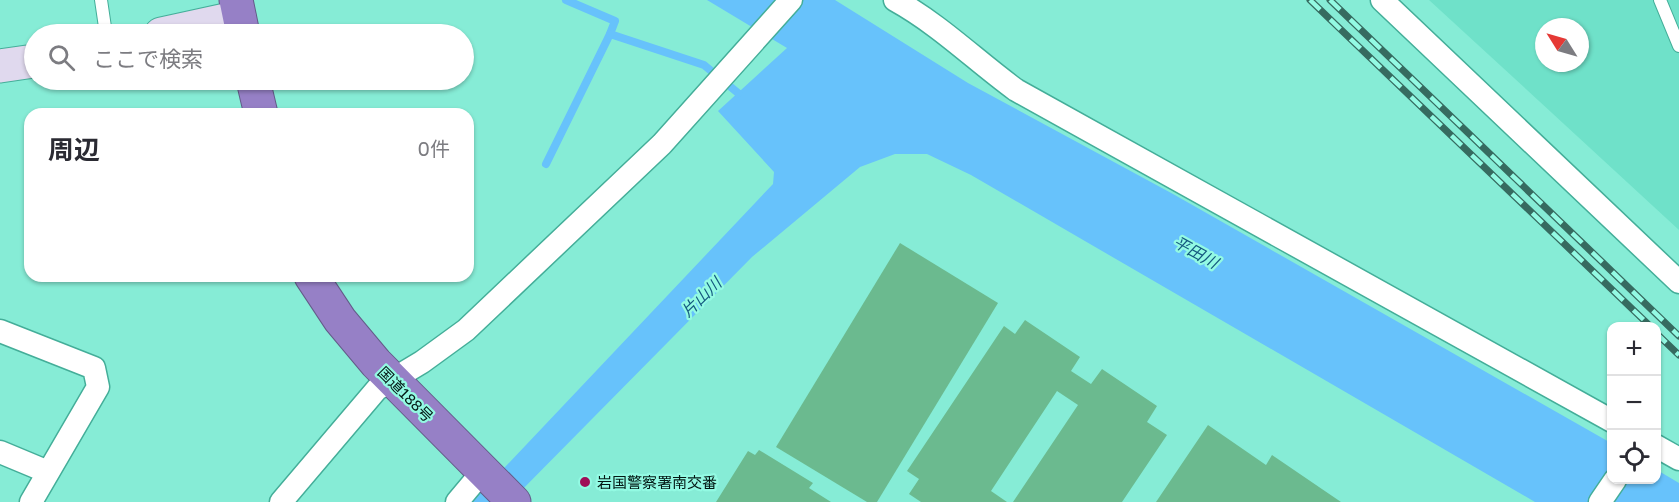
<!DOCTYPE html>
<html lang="ja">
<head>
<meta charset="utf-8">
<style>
  :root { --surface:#fff; --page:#f2f2f3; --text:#2b2b33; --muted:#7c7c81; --line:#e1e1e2 }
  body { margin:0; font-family:"Golos Text","Noto Sans JP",sans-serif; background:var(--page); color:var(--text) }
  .controls { position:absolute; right:18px; bottom:18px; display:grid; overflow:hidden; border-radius:12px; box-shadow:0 2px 4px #0004 }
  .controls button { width:54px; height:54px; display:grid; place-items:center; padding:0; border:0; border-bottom:2px solid var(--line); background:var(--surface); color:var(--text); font:30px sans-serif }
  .compass { position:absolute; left:1535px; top:18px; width:54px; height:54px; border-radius:50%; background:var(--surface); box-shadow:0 2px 4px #0004; rotate:307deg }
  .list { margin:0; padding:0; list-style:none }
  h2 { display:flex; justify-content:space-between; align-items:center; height:78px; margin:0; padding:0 24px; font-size:26px }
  h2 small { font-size:20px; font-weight:400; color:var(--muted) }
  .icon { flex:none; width:33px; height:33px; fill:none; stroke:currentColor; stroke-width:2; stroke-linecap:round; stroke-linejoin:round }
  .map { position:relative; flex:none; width:1679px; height:502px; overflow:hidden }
  .search { position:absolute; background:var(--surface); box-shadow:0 2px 4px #0004; left:24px; top:24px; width:450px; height:66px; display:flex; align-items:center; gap:15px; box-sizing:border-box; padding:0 21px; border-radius:33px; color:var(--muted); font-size:22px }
  .panel { position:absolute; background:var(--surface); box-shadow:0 2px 4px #0004; left:24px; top:108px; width:450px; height:174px; border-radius:18px }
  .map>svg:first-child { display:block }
  .built { fill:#6fe1c9; fill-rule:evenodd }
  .water { fill:#67c2fb }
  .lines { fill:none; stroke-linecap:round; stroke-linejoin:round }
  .stream { stroke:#67c2fb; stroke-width:8 }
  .building { fill:#6bba8f }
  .lane-casing { stroke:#44ae99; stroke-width:14 }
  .street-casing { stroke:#44ae99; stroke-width:25 }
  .secondary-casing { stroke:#44ae99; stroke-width:35 }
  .highway-casing { stroke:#635c88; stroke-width:35 }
  .lane { stroke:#fff; stroke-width:12 }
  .street { stroke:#fff; stroke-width:22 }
  .secondary { stroke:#e0d9ee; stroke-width:33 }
  .highway { stroke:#9680c6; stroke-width:33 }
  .rail-casing { stroke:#366b60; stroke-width:7 }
  .rail { stroke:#93fae3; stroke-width:4.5; stroke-dasharray:14; stroke-linecap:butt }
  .poi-dot { fill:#9f0e57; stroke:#93fae3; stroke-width:2 }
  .labels { text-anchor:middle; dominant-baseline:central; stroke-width:4.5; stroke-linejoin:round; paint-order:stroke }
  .street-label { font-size:15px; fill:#031814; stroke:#93fae3 }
  .poi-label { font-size:15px; fill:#031814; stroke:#93fae3; text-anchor:start }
  .water-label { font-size:16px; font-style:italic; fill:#14597f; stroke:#93fae3 }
</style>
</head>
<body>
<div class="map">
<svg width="1679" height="502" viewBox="0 0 1679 502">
  <rect width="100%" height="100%" fill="#86ecd6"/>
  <path class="built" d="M1429 0H1679V230L1552 113ZM1544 27H1580V63H1544Z"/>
  <path class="water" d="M707 0H835L968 83 1173 194 1611 443 1612 480H1656L1657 470 1679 483V502H1535L971 175 927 154H895L860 167 752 257 510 502H472L773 184 774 172 718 111 787 48Z"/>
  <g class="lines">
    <g class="stream">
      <path d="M566 0 615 21 610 34"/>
      <path d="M546 164 610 34 704 65 738 93"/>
    </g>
  </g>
  <g class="building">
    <path d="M900 243 998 303 877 502H867L776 447Z"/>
    <path d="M1025 320 1080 357 1071 371 1091 384 1102 369 1157 406 1147 422 1167 435 1122 502H1013L1078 405 1057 391 991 491 1007 502H921L909 494 919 479 907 471 1004 326 1015 334Z"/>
    <path d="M1208 425 1266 465 1272 455 1341 502H1156Z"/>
    <path d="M759 450 813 483 809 488 831 502H716L748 451 755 455Z"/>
  </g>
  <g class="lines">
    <defs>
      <g id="lane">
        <path d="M101 0 106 34"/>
        <path d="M1660 0 1679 46"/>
      </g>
      <g id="street">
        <path d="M895 0C940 25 975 60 1016 90L1612 421"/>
        <path d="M1382 0 1679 282"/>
        <path d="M0 331 94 368 98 387 31 502"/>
        <path d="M1656 446 1679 459"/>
        <path d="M0 452 48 472"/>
        <path d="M281 502 377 389 422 362 466 330 662 144 791 0"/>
        <path d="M457 502 483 471"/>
        <path d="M1600 502 1615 480"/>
      </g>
      <g id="secondary">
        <path d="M161 34 239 17"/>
        <path d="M0 66 34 61"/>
      </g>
      <g id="highway">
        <path d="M236 0 243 34"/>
        <path d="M253 80 261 114"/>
        <path d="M311 276 340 320 376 363 514 502"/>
      </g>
    </defs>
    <use href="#lane" class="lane-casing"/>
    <use href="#street" class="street-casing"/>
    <use href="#secondary" class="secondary-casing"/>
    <use href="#highway" class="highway-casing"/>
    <use href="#lane" class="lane"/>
    <use href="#street" class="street"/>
    <use href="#secondary" class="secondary"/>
    <use href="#highway" class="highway"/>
    <defs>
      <g id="rail">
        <path d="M1310 0 1650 326"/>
        <path d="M1330 0 1679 336"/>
        <path d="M1656 333 1679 355"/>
      </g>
    </defs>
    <use href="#rail" class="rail-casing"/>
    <use href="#rail" class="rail"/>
  </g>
  <circle class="poi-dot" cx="585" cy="482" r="6"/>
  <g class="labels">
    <g class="street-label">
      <text transform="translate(406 394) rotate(45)">国道188号</text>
    </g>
    <g class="poi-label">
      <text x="597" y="482">岩国警察署南交番</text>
    </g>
    <g class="water-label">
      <text transform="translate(1196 252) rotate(29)">平田川</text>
      <text transform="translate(701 297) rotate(-44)">片山川</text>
    </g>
  </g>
</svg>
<div class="controls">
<button>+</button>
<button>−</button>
<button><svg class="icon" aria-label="locate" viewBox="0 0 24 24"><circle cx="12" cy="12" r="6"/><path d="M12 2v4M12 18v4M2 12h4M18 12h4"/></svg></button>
</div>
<svg class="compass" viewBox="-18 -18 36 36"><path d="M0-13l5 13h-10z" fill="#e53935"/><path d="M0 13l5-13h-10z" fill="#7c7c81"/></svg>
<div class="search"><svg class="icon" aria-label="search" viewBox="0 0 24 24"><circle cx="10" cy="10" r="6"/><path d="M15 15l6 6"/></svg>ここで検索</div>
<section class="panel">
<h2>周辺<small>0件</small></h2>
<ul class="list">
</ul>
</section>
</div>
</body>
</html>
